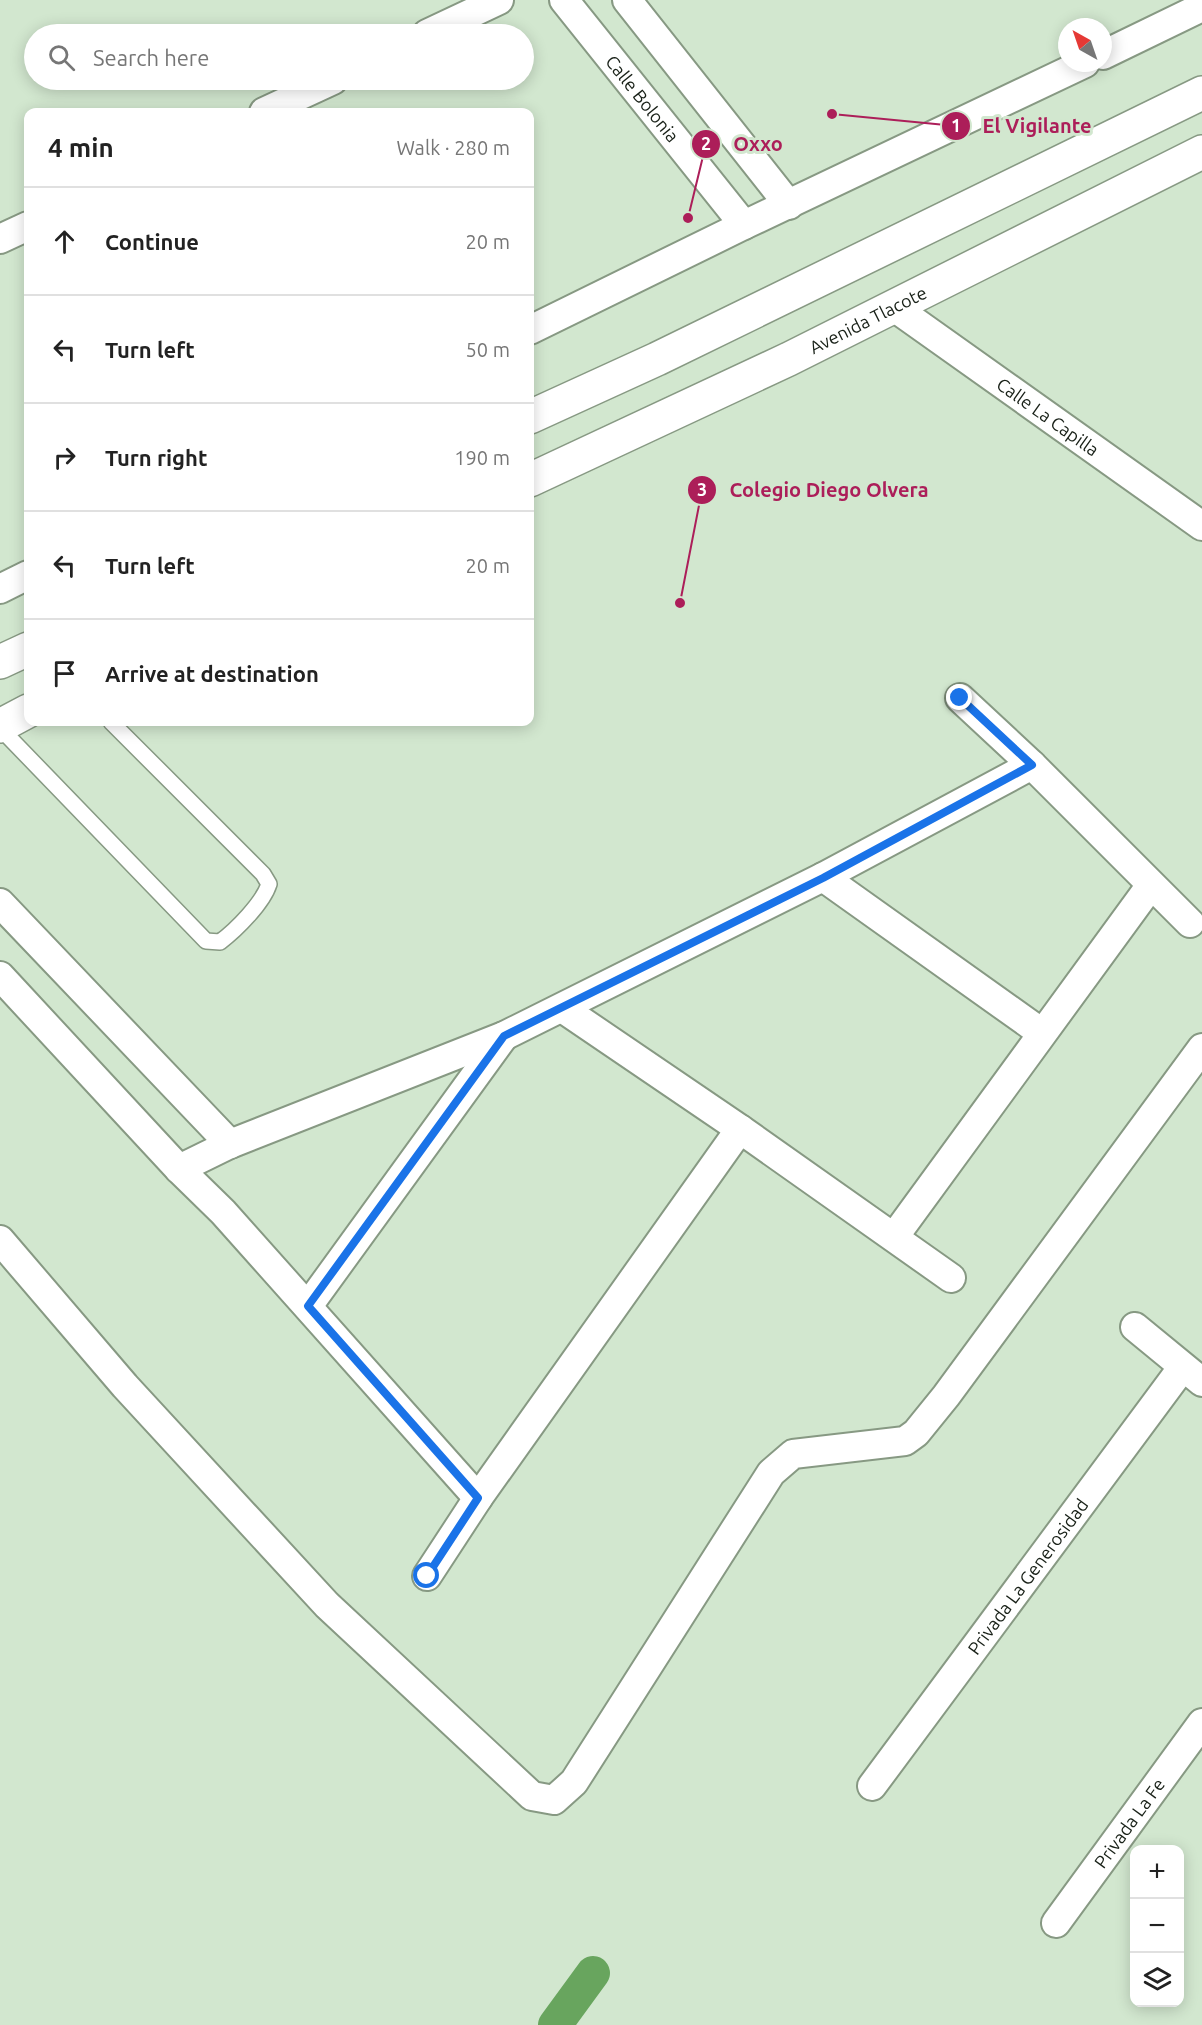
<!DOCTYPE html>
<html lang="en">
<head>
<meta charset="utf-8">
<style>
  :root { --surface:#fff; --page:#f2f2f2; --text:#222; --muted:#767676; --line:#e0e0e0 }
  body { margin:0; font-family:Ubuntu,sans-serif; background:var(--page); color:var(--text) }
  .controls { position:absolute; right:18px; bottom:18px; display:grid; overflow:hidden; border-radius:12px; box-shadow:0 3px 15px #0003 }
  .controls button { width:54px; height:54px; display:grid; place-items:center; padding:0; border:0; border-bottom:2px solid var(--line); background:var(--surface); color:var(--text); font:30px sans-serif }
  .compass { position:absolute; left:1058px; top:18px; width:54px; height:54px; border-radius:50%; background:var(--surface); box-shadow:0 3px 15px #0003; rotate:320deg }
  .stop { position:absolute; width:18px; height:18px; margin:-14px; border:4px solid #1a73e8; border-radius:50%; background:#fff }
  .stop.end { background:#1a73e8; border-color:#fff; box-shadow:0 2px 6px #0008 }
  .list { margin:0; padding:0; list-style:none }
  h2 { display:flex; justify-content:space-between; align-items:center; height:78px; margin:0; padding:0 24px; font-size:26px }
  h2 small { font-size:20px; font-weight:400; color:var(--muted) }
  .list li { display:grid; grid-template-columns:39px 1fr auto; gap:18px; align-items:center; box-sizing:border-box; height:108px; padding:0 24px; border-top:2px solid var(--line) }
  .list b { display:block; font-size:22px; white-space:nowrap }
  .list em { font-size:20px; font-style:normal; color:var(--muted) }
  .icon { flex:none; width:33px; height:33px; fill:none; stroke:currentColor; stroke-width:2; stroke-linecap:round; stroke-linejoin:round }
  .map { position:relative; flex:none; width:1202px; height:2025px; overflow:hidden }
  .search { position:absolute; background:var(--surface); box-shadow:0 3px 15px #0003; left:24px; top:24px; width:510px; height:66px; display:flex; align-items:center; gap:15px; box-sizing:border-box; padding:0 21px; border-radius:33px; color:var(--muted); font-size:22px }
  .panel { position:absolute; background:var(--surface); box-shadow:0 3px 15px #0003; left:24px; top:108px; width:510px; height:618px; border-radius:12px }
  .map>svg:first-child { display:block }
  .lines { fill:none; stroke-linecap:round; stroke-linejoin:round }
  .canal { stroke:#68a55e; stroke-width:34 }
  .service-casing { stroke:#879983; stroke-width:18 }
  .minor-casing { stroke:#879983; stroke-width:32 }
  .secondary-casing { stroke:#879983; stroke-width:36 }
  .service { stroke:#fff; stroke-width:15 }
  .minor { stroke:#fff; stroke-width:28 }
  .secondary { stroke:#fff; stroke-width:33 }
  .route { stroke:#1a73e8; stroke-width:8 }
  .labels { text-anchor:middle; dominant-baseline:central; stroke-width:6; stroke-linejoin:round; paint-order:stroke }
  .street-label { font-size:18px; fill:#182017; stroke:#d2e7cf }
  .leader { fill:none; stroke:#ac1e59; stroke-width:2 }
  .callout-dot { fill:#ac1e59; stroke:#d2e7cf; stroke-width:2 }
  .mark-label { font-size:18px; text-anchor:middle; font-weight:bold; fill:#fff }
  .callout-label { font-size:20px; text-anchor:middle; font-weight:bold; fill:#ac1e59; stroke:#d2e7cf; stroke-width:6; stroke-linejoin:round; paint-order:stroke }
</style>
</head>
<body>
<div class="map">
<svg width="1202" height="2025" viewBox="0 0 1202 2025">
  <rect width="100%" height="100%" fill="#d2e7cf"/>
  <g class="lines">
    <path class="canal" d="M555 2025 593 1973"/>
    <defs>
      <path id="service" d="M0 728 206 941 220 942C236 930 263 903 269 884L263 874 111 722"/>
      <g id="minor">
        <path id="s1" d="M564 0 744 225"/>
        <path d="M627 0 789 205"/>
        <path d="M427 34 499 0"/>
        <path d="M1103 55 1202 7"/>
        <path d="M264 112 333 80"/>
        <path d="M0 239 28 226"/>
        <path id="s2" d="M894 307 1202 526"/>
        <path d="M530 330 744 225 1085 63"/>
        <path d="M0 589 28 575"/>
        <path d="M960 698 1032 765 1190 923"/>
        <path d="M823 877 1042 1033"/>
        <path d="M0 903 230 1144"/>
        <path d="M0 976 179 1169 223 1212 478 1498"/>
        <path d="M562 1008 740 1129 951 1278"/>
        <path d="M179 1169 230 1144 504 1036 823 877 1032 765"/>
        <path d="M894 1237 1151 885"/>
        <path d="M0 1240 125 1386 327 1605 532 1796 554 1800 574 1782 771 1473 793 1454 905 1441 916 1433 946 1396 1202 1048"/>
        <path d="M308 1306 504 1036"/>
        <path d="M1135 1327 1202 1382"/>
        <path d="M427 1576 478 1498 740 1129"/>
        <path id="s3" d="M872 1786 1182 1368"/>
        <path id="s4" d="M1056 1923 1202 1723"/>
      </g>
      <g id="secondary">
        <path d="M530 417 657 359 1202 93"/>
        <path id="s5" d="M530 480 789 359 1202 152"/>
        <path d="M0 662 28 649"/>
        <path d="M0 726 28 711"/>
      </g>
    </defs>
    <use href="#service" class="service-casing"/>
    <use href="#minor" class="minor-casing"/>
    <use href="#secondary" class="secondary-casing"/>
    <use href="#service" class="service"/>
    <use href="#minor" class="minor"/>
    <use href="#secondary" class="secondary"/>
  </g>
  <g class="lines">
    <path class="route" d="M427 1576 478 1498 308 1306 504 1036 823 878 1032 765 960 698"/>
  </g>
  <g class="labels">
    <g class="street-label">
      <text stroke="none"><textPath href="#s1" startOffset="126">Calle Bolonia</textPath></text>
      <text stroke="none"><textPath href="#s5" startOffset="374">Avenida Tlacote</textPath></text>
      <text stroke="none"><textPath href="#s2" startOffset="189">Calle La Capilla</textPath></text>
      <text stroke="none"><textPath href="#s3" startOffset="261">Privada La Generosidad</textPath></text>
      <text stroke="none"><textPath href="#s4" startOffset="124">Privada La Fe</textPath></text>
    </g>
  </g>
  <path class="leader" d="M832 114L956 126M688 218L706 144M680 603L702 490"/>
  <g class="callout-dot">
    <circle cx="832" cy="114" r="6"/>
    <circle cx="688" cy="218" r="6"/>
    <circle cx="680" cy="603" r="6"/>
    <circle cx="956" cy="126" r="15"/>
    <circle cx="706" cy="144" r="15"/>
    <circle cx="702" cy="490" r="15"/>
  </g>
  <g class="mark-label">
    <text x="956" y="132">1</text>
    <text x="706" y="150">2</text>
    <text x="702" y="496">3</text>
  </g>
  <g class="callout-label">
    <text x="1037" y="133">El Vigilante</text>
    <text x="758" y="151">Oxxo</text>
    <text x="829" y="497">Colegio Diego Olvera</text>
  </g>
</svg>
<div class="controls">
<button>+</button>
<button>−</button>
<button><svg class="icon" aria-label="layers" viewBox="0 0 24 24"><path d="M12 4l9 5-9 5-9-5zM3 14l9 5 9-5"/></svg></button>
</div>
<svg class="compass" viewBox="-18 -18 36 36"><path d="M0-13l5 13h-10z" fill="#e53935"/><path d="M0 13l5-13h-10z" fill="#767676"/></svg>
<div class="stop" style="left:427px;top:1576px"></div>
<div class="stop end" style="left:960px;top:698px"></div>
<div class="search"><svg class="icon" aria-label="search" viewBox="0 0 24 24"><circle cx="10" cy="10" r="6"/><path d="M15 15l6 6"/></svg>Search here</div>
<section class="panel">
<h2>4 min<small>Walk · 280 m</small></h2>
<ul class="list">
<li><svg class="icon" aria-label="ahead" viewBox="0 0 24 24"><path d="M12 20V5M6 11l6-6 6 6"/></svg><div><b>Continue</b></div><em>20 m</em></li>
<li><svg class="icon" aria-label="left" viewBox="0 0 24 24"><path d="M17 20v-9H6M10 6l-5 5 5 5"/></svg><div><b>Turn left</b></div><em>50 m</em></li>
<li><svg class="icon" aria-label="right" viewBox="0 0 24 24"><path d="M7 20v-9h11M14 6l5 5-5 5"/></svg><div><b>Turn right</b></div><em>190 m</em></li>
<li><svg class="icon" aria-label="left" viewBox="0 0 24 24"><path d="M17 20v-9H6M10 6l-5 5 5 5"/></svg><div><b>Turn left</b></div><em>20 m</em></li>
<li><svg class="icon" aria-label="arrive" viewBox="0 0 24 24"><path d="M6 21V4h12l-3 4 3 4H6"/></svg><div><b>Arrive at destination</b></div></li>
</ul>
</section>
</div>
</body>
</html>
